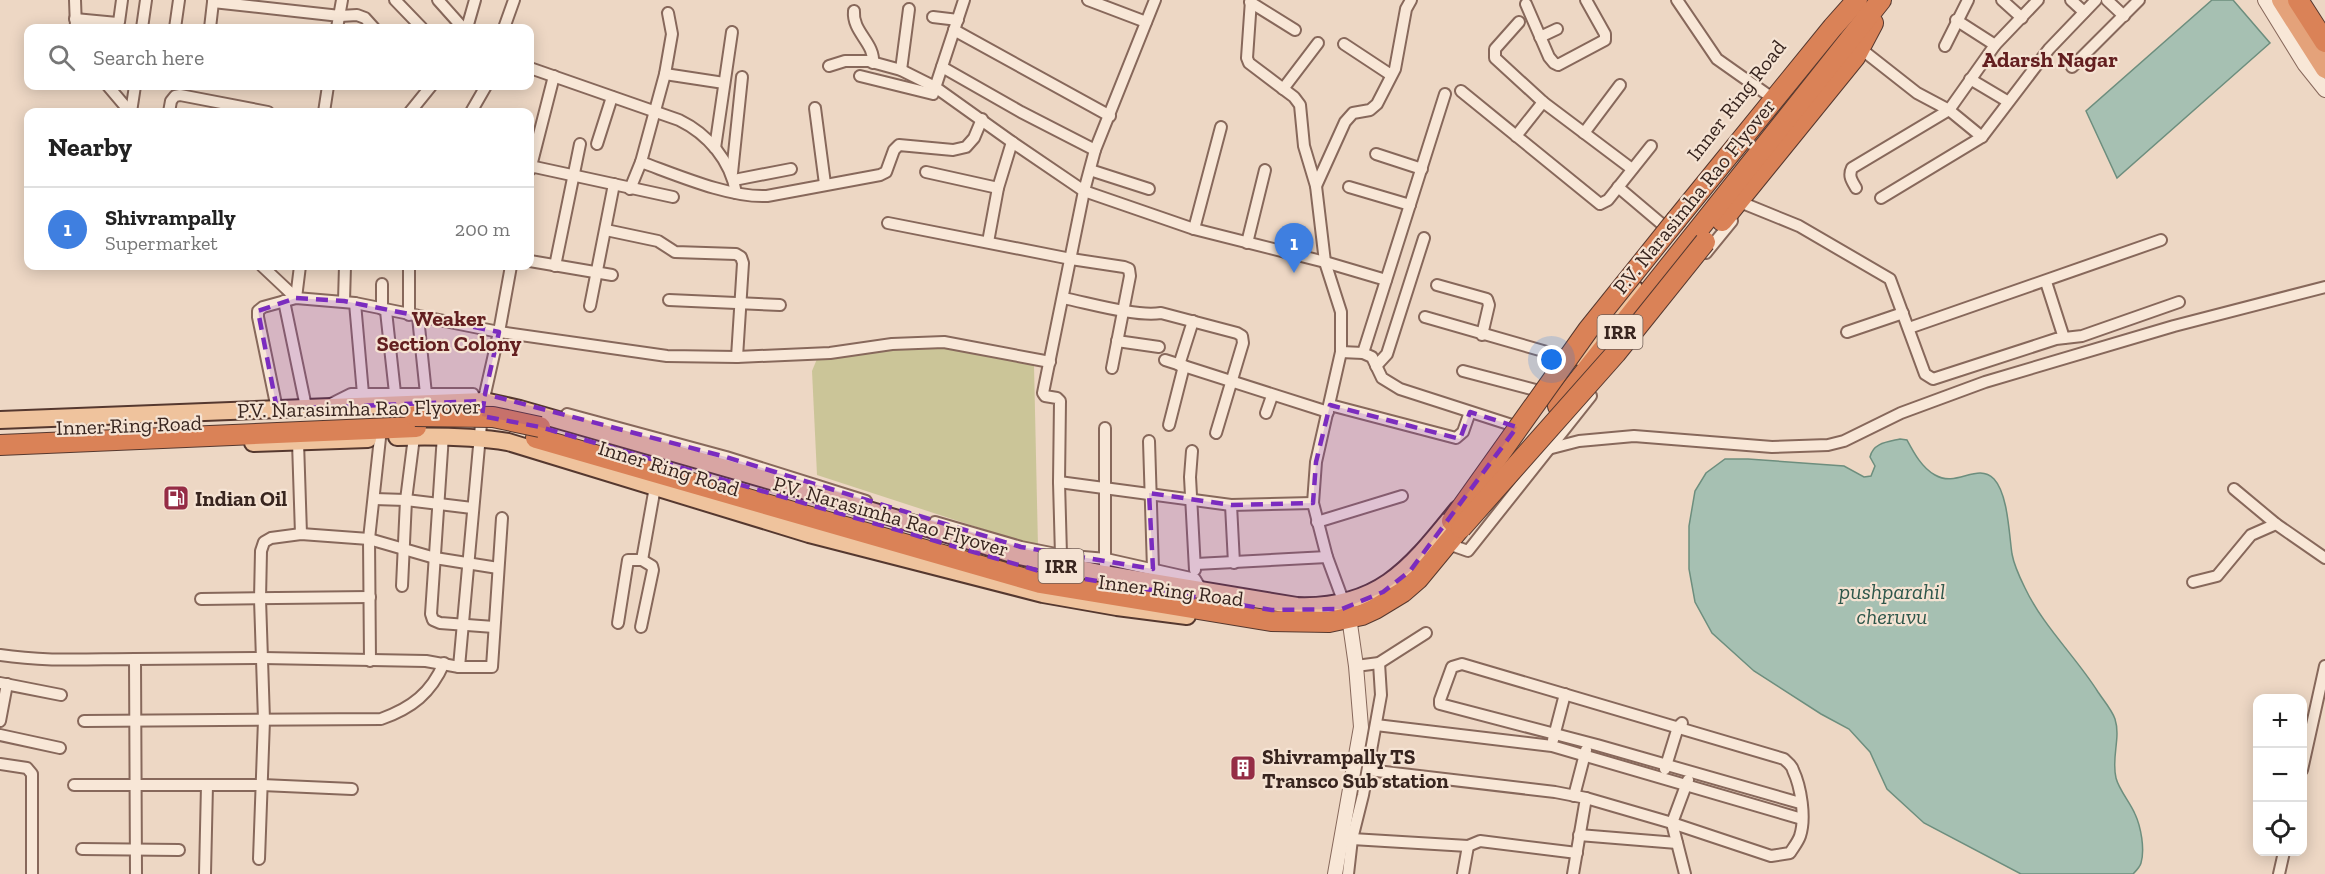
<!DOCTYPE html>
<html lang="en">
<head>
<meta charset="utf-8">
<style>
  :root { --surface:#fff; --page:#f2f2f2; --text:#222; --muted:#767676; --line:#e0e0e0; --accent:#ea580c }
  body { margin:0; font-family:"Zilla Slab",serif; background:var(--page); color:var(--text) }
  .controls { position:absolute; right:18px; bottom:18px; display:grid; overflow:hidden; border-radius:12px; box-shadow:0 3px 15px #0003 }
  .controls button { width:54px; height:54px; display:grid; place-items:center; padding:0; border:0; border-bottom:2px solid var(--line); background:var(--surface); color:var(--text); font:30px sans-serif }
  .you { position:absolute; left:1552px; top:360px; width:21px; height:21px; margin:-15px; border:4px solid #fff; border-radius:50%; background:#1a73e8; box-shadow:0 0 0 9px #1a73e833 }
  .badge { display:grid; place-items:center; width:39px; height:39px; border-radius:50%; background:var(--accent); color:#fff; font-size:20px; font-weight:700 }
  .pin { position:absolute; translate:-50% -50px; filter:drop-shadow(0 2px 3px #0008) }
  .pin::after { content:''; position:absolute; top:32px; width:21px; height:18px; background:inherit; clip-path:polygon(0 0,100% 0,50% 100%) }
  .list { margin:0; padding:0; list-style:none }
  h2 { display:flex; justify-content:space-between; align-items:center; height:78px; margin:0; padding:0 24px; font-size:26px }
  h2 small { font-size:20px; font-weight:400; color:var(--muted) }
  .list li { display:grid; grid-template-columns:39px 1fr auto; gap:18px; align-items:center; box-sizing:border-box; height:84px; padding:0 24px; border-top:2px solid var(--line) }
  .list b { display:block; font-size:22px; white-space:nowrap }
  .list p { margin:0; font-size:20px; white-space:nowrap; color:var(--muted) }
  .list em { font-size:20px; font-style:normal; color:var(--muted) }
  .icon { flex:none; width:33px; height:33px; fill:none; stroke:currentColor; stroke-width:2; stroke-linecap:round; stroke-linejoin:round }
  .map { position:relative; flex:none; width:2325px; height:874px; overflow:hidden }
  .search { position:absolute; background:var(--surface); box-shadow:0 3px 15px #0003; left:24px; top:24px; width:510px; height:66px; display:flex; align-items:center; gap:15px; box-sizing:border-box; padding:0 21px; border-radius:12px; color:var(--muted); font-size:22px }
  .panel { position:absolute; background:var(--surface); box-shadow:0 3px 15px #0003; left:24px; top:108px; width:510px; height:162px; border-radius:12px }
  .map>svg:first-child { display:block }
  .green { fill:#cbc598 }
  .water { fill:#a6c0b2; stroke:#6d8e7e; stroke-width:1.5 }
  .lines { fill:none; stroke-linecap:round; stroke-linejoin:round }
  .minor-casing { stroke:#87685b; stroke-width:14 }
  .tertiary-casing { stroke:#87685b; stroke-width:16 }
  .primary-casing { stroke:#55382f; stroke-width:20 }
  .trunk-casing { stroke:#55382f; stroke-width:21 }
  .motorway-casing { stroke:#55382f; stroke-width:22 }
  .minor { stroke:#f8e7d7; stroke-width:10 }
  .tertiary { stroke:#f8e7d7; stroke-width:14 }
  .primary { stroke:#efc39d; stroke-width:16 }
  .trunk { stroke:#e4a27a; stroke-width:18 }
  .motorway { stroke:#da8257; stroke-width:20 }
  .motorway-bridge-casing { stroke:#55382f; stroke-width:22; stroke-linecap:butt }
  .motorway-bridge { stroke:#da8257; stroke-width:20 }
  .marked { fill:#7b2cbf; fill-opacity:0.2; stroke:#7b2cbf; stroke-width:4.5; stroke-dasharray:12 8; stroke-linejoin:round }
  .labels { text-anchor:middle; dominant-baseline:central; stroke-width:4.5; stroke-linejoin:round; paint-order:stroke }
  .shield { fill:#f5e3d3; stroke:#715e55; stroke-width:1.5 }
  .shield-label { font-size:20px; font-weight:bold; fill:#38251f }
  .street-label { font-size:21px; fill:#38251f; stroke:#f5e3d3 }
  .poi-label { font-size:21px; font-weight:bold; fill:#38251f; stroke:#f5e3d3; text-anchor:start }
  .neighbourhood-label { font-size:22px; font-weight:bold; fill:#631f20; stroke:#f5e3d3 }
  .water-label { font-size:22px; font-style:italic; fill:#2e574b; stroke:#f5e3d3 }
</style>
</head>
<body>
<div class="map">
<svg width="2325" height="874" viewBox="0 0 2325 874">
  <rect width="100%" height="100%" fill="#edd7c4"/>
  <path class="green" d="M923 343 1034 365 1038 547 817 475 812 371 819 354Z"/>
  <g class="water">
    <path d="M2212 0H2233L2270 43 2117 178 2086 111Z"/>
    <path d="M1900 439 1907 440C1914 453 1922 468 1935 475 1957 488 1977 462 1994 479 2008 494 2009 534 2012 554 2014 565 2020 578 2025 588 2043 626 2076 657 2098 692 2104 701 2112 710 2115 719 2121 738 2111 758 2116 778 2119 790 2130 802 2135 814 2141 827 2145 849 2141 863 2140 867 2136 871 2133 874H2021L1924 823 1887 789 1870 752 1849 729 1821 714 1754 671 1712 633 1695 602 1689 569V526L1695 491 1706 473 1725 459H1748L1844 466 1864 477 1871 476 1875 466 1870 457C1873 443 1887 442 1900 439Z"/>
  </g>
  <g class="lines">
    <defs>
      <g id="minor">
        <path d="M75 0 76 28"/>
        <path d="M214 0 213 2 340 16 357 15 365 18 374 28"/>
        <path d="M395 0 422 28"/>
        <path d="M438 0 463 28"/>
        <path d="M1088 0 1146 22"/>
        <path d="M1251 0 1247 58 1249 63 1294 97 1300 105 1304 146 1316 186 1325 262 1341 312V352L1316 462 1313 503 1327 557 1344 603"/>
        <path d="M1677 0 1717 59 1768 95"/>
        <path d="M2002 0 2022 18"/>
        <path d="M2071 0 2084 12"/>
        <path d="M2107 0 2124 16"/>
        <path d="M1250 2 1295 30"/>
        <path d="M1526 4 1549 57 1554 63 1558 65 1605 40V34L1586 0"/>
        <path d="M854 11C852 32 875 43 873 63"/>
        <path d="M933 17 958 20"/>
        <path d="M75 19 117 23 119 22 122 0"/>
        <path d="M1956 20 1995 45"/>
        <path d="M1519 22 1495 49V58L1543 102 1632 169"/>
        <path d="M142 28 146 0"/>
        <path d="M175 28 179 0"/>
        <path d="M210 28 213 2"/>
        <path d="M337 28 342 0"/>
        <path d="M467 28 475 0"/>
        <path d="M504 28 514 0"/>
        <path d="M954 30 1110 116"/>
        <path d="M1540 37 1557 29"/>
        <path d="M1344 44 1391 75"/>
        <path d="M1945 46 1968 0"/>
        <path d="M1861 49 1917 93 1949 110 1982 137"/>
        <path d="M829 66 845 61H868L901 70 935 87 1012 142 1084 191 1194 229 1325 262 1386 280"/>
        <path d="M942 67 1021 112 1095 150"/>
        <path d="M2072 67 2139 0"/>
        <path d="M530 68 679 120C708 134 731 161 736 193"/>
        <path d="M901 70 909 9"/>
        <path d="M665 74 724 83"/>
        <path d="M860 76 933 94 964 0"/>
        <path d="M1970 79 2007 101"/>
        <path d="M108 86 130 112"/>
        <path d="M1283 89 1318 43"/>
        <path d="M1461 91 1600 204 1608 200 1651 146"/>
        <path d="M815 108 825 184"/>
        <path d="M131 112 135 86"/>
        <path d="M169 112 171 101 175 96 180 95 268 112"/>
        <path d="M324 112 328 86"/>
        <path d="M410 112 431 86"/>
        <path d="M471 112 486 86"/>
        <path d="M1584 133 1620 85"/>
        <path d="M1516 136 1543 102"/>
        <path d="M597 144 612 97"/>
        <path d="M715 148 732 32"/>
        <path d="M1376 154 1422 169"/>
        <path d="M641 162C677 175 730 198 767 196L880 175 886 172 894 150 899 145 953 150 966 147 974 138 982 119"/>
        <path d="M530 166 673 197"/>
        <path d="M530 170 554 76"/>
        <path d="M1090 170 1149 189"/>
        <path d="M926 172 998 188"/>
        <path d="M732 173 742 77"/>
        <path d="M734 180 791 169"/>
        <path d="M1316 186 1345 122 1353 113 1370 110 1377 104 1395 69 1406 9 1411 0"/>
        <path d="M1349 187 1410 205"/>
        <path d="M1618 187 1670 231"/>
        <path d="M1856 188C1852 181 1848 176 1852 168L1949 110 1995 45 2038 0"/>
        <path d="M630 189 641 162 665 74 672 34 668 13"/>
        <path d="M1881 198 1982 137 2049 49 2096 0"/>
        <path d="M1745 204 1799 226 1890 279 1925 374 1933 379 2056 339 2082 336 2179 302"/>
        <path d="M888 223 1071 259 1124 267 1129 269 1130 276 1112 368"/>
        <path d="M1194 229 1221 127"/>
        <path d="M606 230 658 241 675 252 736 254 741 257 743 263 737 357"/>
        <path d="M988 242 998 188 1012 142"/>
        <path d="M1247 243 1265 170"/>
        <path d="M1706 253 1732 221"/>
        <path d="M530 261 612 275"/>
        <path d="M262 266 296 298"/>
        <path d="M555 266 580 144"/>
        <path d="M409 268V315"/>
        <path d="M2046 282 2064 338"/>
        <path d="M382 284V309"/>
        <path d="M1437 285 1487 299 1489 305 1482 335"/>
        <path d="M296 298 300 266"/>
        <path d="M1063 298C1089 303 1136 317 1161 313L1237 333 1242 336 1243 343 1216 433"/>
        <path d="M669 300 780 305"/>
        <path d="M284 301 306 407"/>
        <path d="M344 301 345 266"/>
        <path d="M355 303 363 394"/>
        <path d="M590 306 614 184"/>
        <path d="M386 311 395 393"/>
        <path d="M418 317 426 394"/>
        <path d="M1425 317 1571 359"/>
        <path d="M1909 328 2161 240"/>
        <path d="M1847 332 1903 313"/>
        <path d="M1117 341 1159 347"/>
        <path d="M1341 352 1363 353 1372 357 1382 378 1400 389 1521 428"/>
        <path d="M1363 353 1445 94"/>
        <path d="M1165 360 1328 412"/>
        <path d="M1179 365 1193 321"/>
        <path d="M1376 366 1387 354 1424 238"/>
        <path d="M1463 371 1547 393"/>
        <path d="M485 394 499 332 511 266"/>
        <path d="M331 404 351 394H473"/>
        <path d="M1330 405 1456 438 1463 432 1470 412"/>
        <path d="M277 409 258 317V311L263 307 296 298 355 303 499 332 667 356 737 357 830 353 892 344 944 342 1050 362"/>
        <path d="M1266 413 1272 396"/>
        <path d="M567 414 726 457 866 501"/>
        <path d="M1169 425 1184 366"/>
        <path d="M1105 428V565"/>
        <path d="M443 435 431 614 433 620 440 623 494 627"/>
        <path d="M1149 441 1153 569"/>
        <path d="M298 442 301 534"/>
        <path d="M1548 449 1579 441 1634 436 1772 447 1828 445 1844 441 1901 413 1985 382 2174 326 2325 287"/>
        <path d="M1192 451 1190 477 1195 570"/>
        <path d="M1059 482 1231 505 1313 503"/>
        <path d="M2234 489 2276 524 2325 558"/>
        <path d="M374 499 406 500 472 508"/>
        <path d="M1231 505 1234 563"/>
        <path d="M935 522 1021 547 1061 555 1106 559 1195 579 1201 589"/>
        <path d="M1317 522 1402 496"/>
        <path d="M1451 545 1468 551 1591 396"/>
        <path d="M1061 555 1059 482 1060 401 1057 398 1045 396 1043 393 1084 191 1095 150 1155 0"/>
        <path d="M642 560 655 487"/>
        <path d="M1196 564 1327 557"/>
        <path d="M2193 582 2217 576 2251 535 2276 524"/>
        <path d="M402 586 406 500 414 437"/>
        <path d="M201 599 370 597"/>
        <path d="M618 623 628 560H642L652 566 653 570 641 627"/>
        <path d="M0 655C45 662 90 659 135 659L136 874"/>
        <path d="M135 659 263 658 426 661 459 667H492L502 518"/>
        <path d="M370 661 369 539 380 438"/>
        <path d="M1356 666 1379 663 1426 633"/>
        <path d="M459 667 482 413"/>
        <path d="M0 683 61 695"/>
        <path d="M0 721 7 684"/>
        <path d="M84 721 381 719C412 708 431 693 444 663"/>
        <path d="M1376 725 1552 746 1802 819"/>
        <path d="M0 735 60 748"/>
        <path d="M1553 740 1565 694"/>
        <path d="M0 764 27 768 32 774V874"/>
        <path d="M1665 769 1678 727 1682 723"/>
        <path d="M1368 770 1555 792 1586 798 1672 823 1771 856 1790 853C1793 848 1798 842 1800 836 1806 818 1801 787 1793 770 1792 765 1787 762 1784 759L1462 664 1452 667 1440 700V704L1597 745 1800 803"/>
        <path d="M2302 770 2325 666"/>
        <path d="M74 785H262L352 789"/>
        <path d="M1574 796 1586 750"/>
        <path d="M1579 835 1677 843"/>
        <path d="M1352 839 1468 846 1480 841 1577 853"/>
        <path d="M82 849 179 850"/>
        <path d="M259 859 264 720 260 599 261 551 264 542 271 538 301 534 369 539 435 558 498 568"/>
        <path d="M205 874 207 785"/>
        <path d="M1348 874 1352 839 1363 795 1381 695 1379 663"/>
        <path d="M1463 874 1468 846"/>
        <path d="M1573 874 1586 798"/>
        <path d="M1685 874 1672 823 1688 780"/>
        <path d="M2279 874 2284 852"/>
      </g>
      <g id="tertiary">
        <path d="M2265 0 2305 65 2325 90"/>
        <path d="M1335 874 1361 727 1356 666 1350 624"/>
      </g>
      <g id="primary">
        <path d="M1579 357 1634 288"/>
        <path d="M0 420 484 401 520 409 813 493 1019 556 1104 574 1297 606C1380 609 1411 567 1458 509"/>
        <path d="M397 437C434 436 470 436 508 442L809 534 1043 594 1117 607 1187 616"/>
        <path d="M253 443 368 439"/>
      </g>
      <path id="trunk" d="M2281 0 2325 69"/>
      <g id="motorway">
        <path d="M2298 0 2325 42"/>
        <path d="M1677 219 1833 27 1857 0"/>
        <path d="M1722 221 1855 57 1873 23"/>
        <path d="M1558 406 1881 0"/>
        <path d="M536 438 1040 583 1271 621 1329 622 1362 615 1375 609 1403 592 1418 579 1470 516"/>
        <path d="M0 445 416 427"/>
      </g>
    </defs>
    <use href="#minor" class="minor-casing"/>
    <use href="#tertiary" class="tertiary-casing"/>
    <use href="#primary" class="primary-casing"/>
    <use href="#trunk" class="trunk-casing"/>
    <use href="#motorway" class="motorway-casing"/>
    <use href="#minor" class="minor"/>
    <use href="#tertiary" class="tertiary"/>
    <use href="#primary" class="primary"/>
    <use href="#trunk" class="trunk"/>
    <use href="#motorway" class="motorway"/>
    <defs>
      <g id="motorway-bridge">
        <path d="M415 416 493 417 540 427"/>
        <path d="M1452 521 1588 330 1677 219"/>
        <path d="M1461 528 1616 353 1705 242"/>
      </g>
    </defs>
    <use href="#motorway-bridge" class="motorway-bridge-casing"/>
    <use href="#motorway-bridge" class="motorway-bridge"/>
  </g>
  <path class="marked" d="M296 298 344 301 499 332 485 394 726 457 1021 547 1153 569 1149 493 1231 505 1313 503 1316 462 1330 405 1460 439 1470 412 1517 427 1410 571 1383 592 1342 609 1272 610 1043 572 540 427 482 416 484 401 277 409 258 311Z"/>
  <defs>
    <symbol id="fuel-square" viewBox="-11 -11 22 22"><rect x="-9" y="-9" width="18" height="18" rx="4" fill="#952c45" stroke="#f5e3d3"/><path d="M-5.5-6h7V0h2V4h1.3V-2.5L3-4.5l.8-.8L6-3V5H2.5V1h-1V6h-7ZM-4.2-4.7v3.2H.2V-4.7Z" fill="#fff"/></symbol>
    <symbol id="building-square" viewBox="-11 -11 22 22"><rect x="-9" y="-9" width="18" height="18" rx="4" fill="#952c45" stroke="#f5e3d3"/><path d="M-4-6H4V6H1V3H-1V6H-4ZM-2.5-4.3h1.7v1.8h-1.7ZM.8-4.3h1.7v1.8H.8ZM-2.5-1h1.7V.8h-1.7ZM.8-1h1.7V.8H.8Z" fill="#fff"/></symbol>
  </defs>
  <g fill-rule="evenodd">
    <use href="#fuel-square" x="161" y="483" width="30" height="30"/>
    <use href="#building-square" x="1228" y="753" width="30" height="30"/>
  </g>
  <g class="labels">
    <g class="shield">
      <rect x="1597.5" y="315" width="45" height="34" rx="4.5"/>
      <rect x="1038.5" y="549" width="45" height="34" rx="4.5"/>
    </g>
    <g class="shield-label">
      <text x="1620" y="332">IRR</text>
      <text x="1061" y="566">IRR</text>
    </g>
    <g class="street-label">
      <text transform="translate(1736 100) rotate(-52)">Inner Ring Road</text>
      <text transform="translate(1694 196) rotate(-51)">P.V. Narasimha Rao Flyover</text>
      <text transform="translate(359 408) rotate(-1)">P.V. Narasimha Rao Flyover</text>
      <text transform="translate(129 425) rotate(-2)">Inner Ring Road</text>
      <text transform="translate(669 468) rotate(17)">Inner Ring Road</text>
      <text transform="translate(891 516) rotate(16)">P.V. Narasimha Rao Flyover</text>
      <text transform="translate(1171 590) rotate(7)">Inner Ring Road</text>
    </g>
    <g class="poi-label">
      <text x="195" y="498">Indian Oil</text>
      <text x="1262" y="756">Shivrampally TS<tspan x="1262" dy="24">Transco Sub station</tspan></text>
    </g>
    <g class="neighbourhood-label">
      <text x="2050" y="59">Adarsh Nagar</text>
      <text x="449" y="318">Weaker<tspan x="449" dy="25">Section Colony</tspan></text>
    </g>
    <g class="water-label">
      <text x="1892" y="591">pushparahil<tspan x="1892" dy="25">cheruvu</tspan></text>
    </g>
  </g>
</svg>
<div class="controls">
<button>+</button>
<button>−</button>
<button><svg class="icon" aria-label="locate" viewBox="0 0 24 24"><circle cx="12" cy="12" r="6"/><path d="M12 2v4M12 18v4M2 12h4M18 12h4"/></svg></button>
</div>
<div class="you"></div>
<div class="pin badge" style="left:1294px;top:273px;background:#3f7fe0">1</div>
<div class="search"><svg class="icon" aria-label="search" viewBox="0 0 24 24"><circle cx="10" cy="10" r="6"/><path d="M15 15l6 6"/></svg>Search here</div>
<section class="panel">
<h2>Nearby<small></small></h2>
<ul class="list">
<li><span class="badge" style="background:#3f7fe0">1</span><div><b>Shivrampally</b><p>Supermarket</p></div><em>200 m</em></li>
</ul>
</section>
</div>
</body>
</html>
